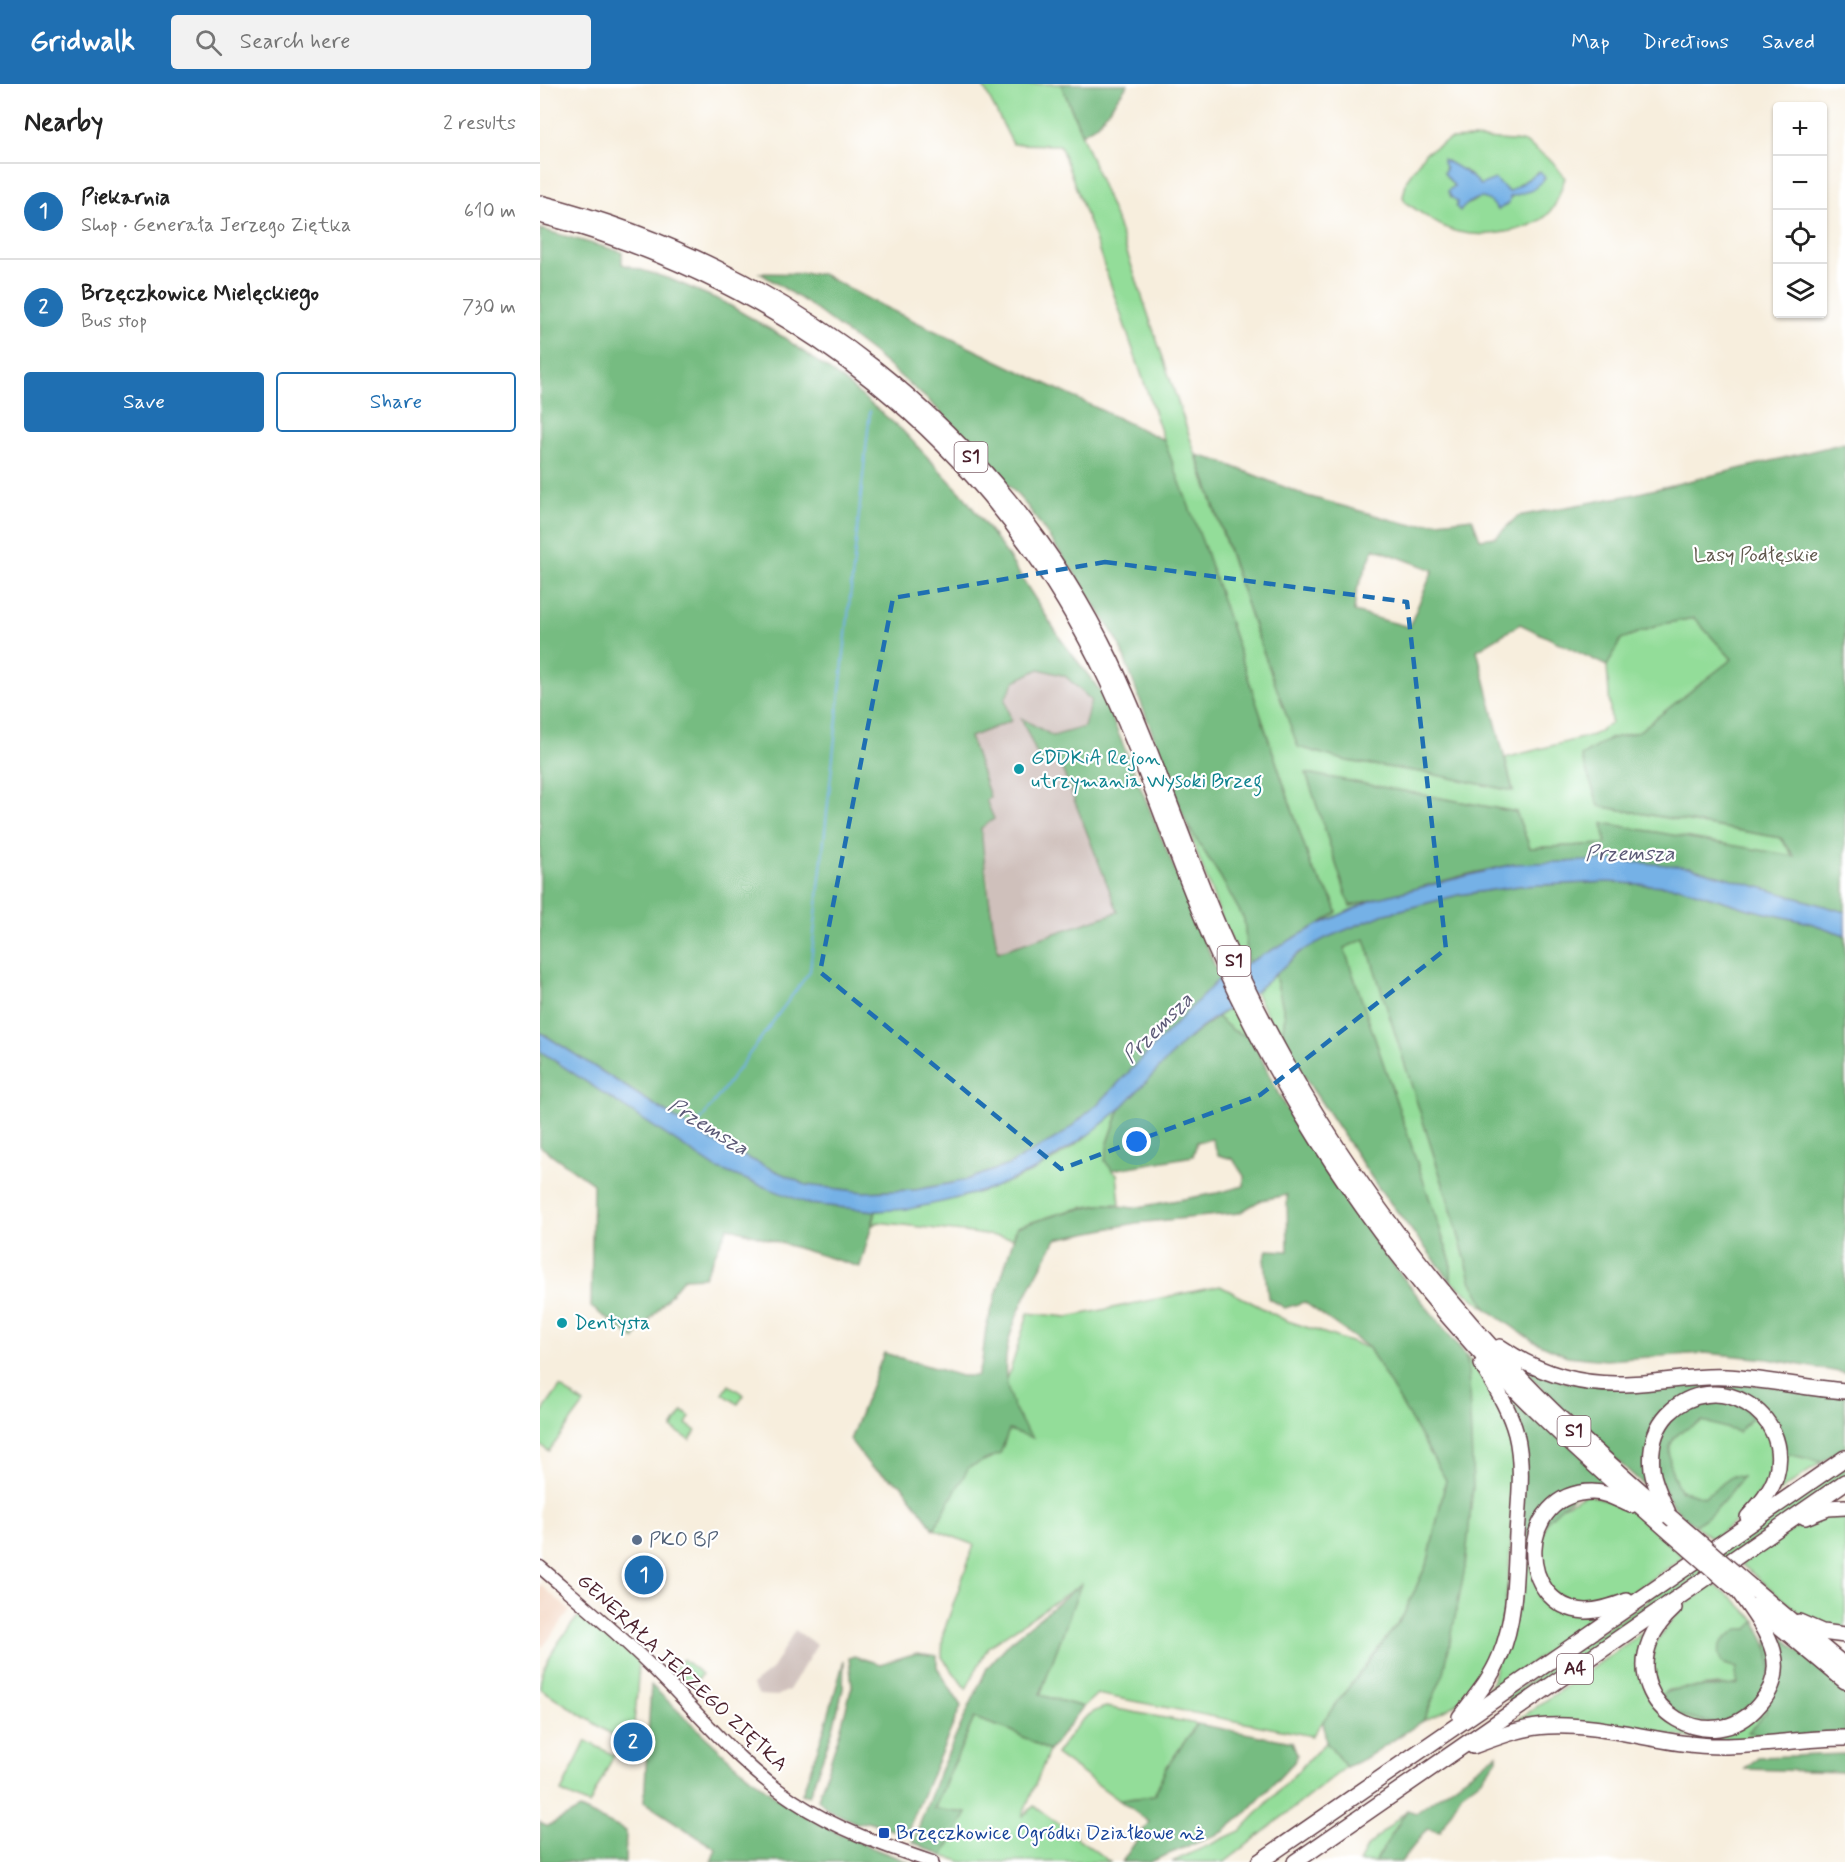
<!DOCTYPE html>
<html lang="en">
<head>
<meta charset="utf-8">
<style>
  :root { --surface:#fff; --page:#f2f2f2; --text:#222; --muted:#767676; --line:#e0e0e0; --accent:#1f6fb2 }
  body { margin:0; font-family:Mynerve,sans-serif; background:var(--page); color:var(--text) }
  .controls { position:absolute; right:18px; top:18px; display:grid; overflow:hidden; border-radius:6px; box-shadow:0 2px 4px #0004 }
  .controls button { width:54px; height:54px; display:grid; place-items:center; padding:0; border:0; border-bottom:2px solid var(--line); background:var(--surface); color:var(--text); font:30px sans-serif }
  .you { position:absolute; left:597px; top:1058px; width:21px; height:21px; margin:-15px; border:4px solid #fff; border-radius:50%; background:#1a73e8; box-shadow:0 0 0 9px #1a73e833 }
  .badge { display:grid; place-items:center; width:39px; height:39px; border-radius:50%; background:var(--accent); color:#fff; font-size:20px; font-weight:700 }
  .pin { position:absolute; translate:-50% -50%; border:3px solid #fff; box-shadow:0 2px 6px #0006 }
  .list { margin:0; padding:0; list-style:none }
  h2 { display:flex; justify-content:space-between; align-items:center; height:78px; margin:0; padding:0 24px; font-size:26px }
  h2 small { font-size:20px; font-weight:400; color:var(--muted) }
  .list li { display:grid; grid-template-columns:39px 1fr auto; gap:18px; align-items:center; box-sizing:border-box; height:96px; padding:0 24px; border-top:2px solid var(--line) }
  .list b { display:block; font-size:22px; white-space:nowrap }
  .list p { margin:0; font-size:20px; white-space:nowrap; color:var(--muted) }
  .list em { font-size:20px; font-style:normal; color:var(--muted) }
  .actions { display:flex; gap:12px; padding:18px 24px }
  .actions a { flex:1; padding:14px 0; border:2px solid var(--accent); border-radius:6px; text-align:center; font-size:21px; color:var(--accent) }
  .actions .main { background:var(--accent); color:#fff }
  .icon { flex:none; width:33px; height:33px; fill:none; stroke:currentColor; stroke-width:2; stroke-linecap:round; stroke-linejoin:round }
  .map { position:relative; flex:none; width:1305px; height:1778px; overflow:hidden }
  header { display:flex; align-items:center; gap:36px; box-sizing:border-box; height:84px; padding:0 30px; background:var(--accent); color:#fff }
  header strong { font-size:28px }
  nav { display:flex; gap:33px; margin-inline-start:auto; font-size:21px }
  .search { width:420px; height:54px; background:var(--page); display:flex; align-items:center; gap:15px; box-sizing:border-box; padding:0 21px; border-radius:6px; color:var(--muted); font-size:22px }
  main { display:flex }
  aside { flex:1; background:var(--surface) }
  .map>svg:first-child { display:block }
  .built { fill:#f3d4bf }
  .industrial { fill:#cfc0bb }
  .green { fill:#93dd99; stroke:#6e7e62; stroke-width:1.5; fill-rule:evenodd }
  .forest { fill:#76bc81; stroke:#606e56; stroke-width:1.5; fill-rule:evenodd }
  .water { fill:#74b1e6; stroke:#5f6888; stroke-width:1.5 }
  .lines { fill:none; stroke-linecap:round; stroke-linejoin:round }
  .stream { stroke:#74b1e6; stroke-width:2 }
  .secondary-casing { stroke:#643e46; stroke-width:15 }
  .motorway-casing { stroke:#643e46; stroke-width:18 }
  .secondary { stroke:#fff; stroke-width:12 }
  .motorway { stroke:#fff; stroke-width:15 }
  .motorway-bridge-casing { stroke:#643e46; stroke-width:18; stroke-linecap:butt }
  .motorway-bridge { stroke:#fff; stroke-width:15 }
  .marked { fill:none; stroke:#1f6fb2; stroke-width:4.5; stroke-dasharray:12 8; stroke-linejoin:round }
  .culture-dot { fill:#0f9aa8; stroke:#fff; stroke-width:2 }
  .service-dot { fill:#5c6f8a; stroke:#fff; stroke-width:2 }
  .transit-dot { fill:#1a4fb4; stroke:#fff; stroke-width:2 }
  .labels { text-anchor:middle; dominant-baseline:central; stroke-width:4.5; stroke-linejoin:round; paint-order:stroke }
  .shield { fill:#fff; stroke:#80626b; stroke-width:1.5 }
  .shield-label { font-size:18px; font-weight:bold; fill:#4a1f2b }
  .park-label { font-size:20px; fill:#60584c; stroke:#fff }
  .culture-label { font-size:20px; fill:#0d838f; stroke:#fff; text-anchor:start }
  .service-label { font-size:20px; fill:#4e5e75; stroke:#fff; text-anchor:start }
  .street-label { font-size:20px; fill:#4a1f2b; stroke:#fff }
  .transit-label { font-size:20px; fill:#164399; stroke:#fff; text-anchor:start }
  .water-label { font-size:21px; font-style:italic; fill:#5b5976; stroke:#fff }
</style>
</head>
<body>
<header>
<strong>Gridwalk</strong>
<div class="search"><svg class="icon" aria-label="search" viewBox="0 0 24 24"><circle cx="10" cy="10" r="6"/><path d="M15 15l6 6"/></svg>Search here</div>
<nav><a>Map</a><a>Directions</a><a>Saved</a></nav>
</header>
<main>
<aside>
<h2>Nearby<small>2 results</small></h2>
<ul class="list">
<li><span class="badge">1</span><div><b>Piekarnia</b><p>Shop · Generała Jerzego Ziętka</p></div><em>610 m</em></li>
<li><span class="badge">2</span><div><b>Brzęczkowice Mielęckiego</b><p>Bus stop</p></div><em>730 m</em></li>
</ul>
<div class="actions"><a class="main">Save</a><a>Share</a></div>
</aside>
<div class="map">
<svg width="1305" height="1778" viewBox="0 0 1305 1778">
  <rect width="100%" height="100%" fill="#fff"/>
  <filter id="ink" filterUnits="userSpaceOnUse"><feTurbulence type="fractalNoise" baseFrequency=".0167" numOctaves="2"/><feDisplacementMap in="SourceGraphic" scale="12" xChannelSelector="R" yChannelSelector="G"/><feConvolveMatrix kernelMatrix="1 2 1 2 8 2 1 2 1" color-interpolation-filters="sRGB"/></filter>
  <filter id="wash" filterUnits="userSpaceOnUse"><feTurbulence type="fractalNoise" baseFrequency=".008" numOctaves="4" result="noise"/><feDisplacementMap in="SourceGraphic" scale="24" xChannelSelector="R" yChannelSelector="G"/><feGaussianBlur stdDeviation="1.35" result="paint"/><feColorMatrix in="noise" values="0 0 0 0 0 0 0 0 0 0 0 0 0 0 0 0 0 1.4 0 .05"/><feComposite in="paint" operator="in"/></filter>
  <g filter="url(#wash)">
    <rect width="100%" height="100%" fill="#f7eedd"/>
    <path class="built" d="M0 1500 30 1527 3 1563 0 1560Z"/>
    <g class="industrial">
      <path d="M499 585 525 592 551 616 544 643 513 652 481 635 517 672 578 829 458 869 449 824V800L440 744 454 735 446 716 450 713 430 653 470 637 465 615 475 597Z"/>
      <path d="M255 1546 277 1561 249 1606 237 1612 219 1611 212 1601 231 1586Z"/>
    </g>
    <g class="green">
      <path d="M442 0H521L575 133 716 548 807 677 887 689 973 707 965 674 1053 651 1071 639 1067 582 1081 555 1122 540 1154 534 1192 575 1098 648 1069 655 1059 722 1241 754 1254 773 1063 739 1066 760 990 764 976 728 767 690 810 822 835 815 778 841 797 828 792 814 772 785 665 465 641 406 554 152 520 61 473 60Z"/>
      <path d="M932 54 985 58 1013 78 1025 94C1021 104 1018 119 1010 128 993 148 944 154 918 148 900 144 882 129 866 119L863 113 867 95 885 69 910 55ZM907 77 913 83 925 87 940 101 969 108 999 87C982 106 970 123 941 113L926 121 909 106 914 102 904 89Z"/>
      <path d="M646 739 680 792 704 835 708 879 702 882 677 823Z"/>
      <path d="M825 854 910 1122 932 1198 947 1225 911 1197V1178L804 864Z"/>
      <path d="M735 891 745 932 741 958 715 908Z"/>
      <path d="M695 921 712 954 694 947 677 933Z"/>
      <path d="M580 1025 568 1059 572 1086 577 1090 580 1120C545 1119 510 1132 477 1143L473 1154 338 1138 333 1141 336 1127C389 1124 450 1109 497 1085 527 1069 554 1047 580 1025Z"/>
      <path d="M680 1202 745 1236 829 1264 906 1396 888 1477 863 1532 772 1652 557 1610 543 1623 500 1611 540 1501 448 1563 426 1605 402 1573 403 1550 434 1461 394 1445 471 1284 488 1229 528 1233Z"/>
      <path d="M925 1270C942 1294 961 1316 969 1344 977 1375 974 1409 972 1440 970 1482 967 1525 956 1566 953 1577 946 1590 939 1599 924 1618 905 1627 883 1637L892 1618 928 1282Z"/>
      <path d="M189 1301 204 1311 198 1320 183 1310Z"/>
      <path d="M20 1303 44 1320 9 1367 0 1361V1331Z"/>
      <path d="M143 1327 150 1333 146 1340 156 1347 150 1356 132 1344Z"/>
      <path d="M1213 1333 1229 1347 1233 1391 1204 1431 1173 1455 1154 1441C1175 1431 1189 1411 1202 1393L1193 1392 1164 1413 1140 1406C1132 1392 1122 1365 1137 1351 1143 1345 1155 1341 1163 1337L1198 1348Z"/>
      <path d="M1243 1369 1282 1378 1233 1412Z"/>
      <path d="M1305 1380V1393L973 1622 967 1613Z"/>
      <path d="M1046 1410 1084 1421 1144 1473 1087 1512 1057 1524 1015 1513 995 1479 1009 1430Z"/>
      <path d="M1305 1427V1547L1268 1536 1201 1480 1247 1449 1272 1434Z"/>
      <path d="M980 1447 992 1451 998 1500 1060 1531 945 1611 953 1596Z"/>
      <path d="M1173 1500 1193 1514 1216 1537 1182 1579 1198 1584 1199 1599 1190 1602 1177 1601 1128 1606 1121 1611 1116 1608 1111 1587 1114 1560 1141 1524Z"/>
      <path d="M41 1529 99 1577 96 1621 91 1663 0 1604C0 1578 25 1549 41 1529Z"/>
      <path d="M1112 1542 1109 1611 1226 1619V1656L1201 1659 978 1636Z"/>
      <path d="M143 1575 162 1590 152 1602 133 1587Z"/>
      <path d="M566 1623 657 1640 626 1684 614 1712 579 1716 516 1670C530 1651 542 1629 566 1623Z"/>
      <path d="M434 1634 472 1647 509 1667 482 1733 494 1722 570 1778H422L403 1772 427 1729 394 1726Z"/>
      <path d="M46 1657 74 1671 49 1721 21 1708Z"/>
      <path d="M786 1658 806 1683 685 1778H632L700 1747Z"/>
      <path d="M867 1726 835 1778H819L828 1762Z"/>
    </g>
    <g class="forest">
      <path d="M521 0H588L558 40 542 50Z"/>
      <path d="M0 145 82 168V180L130 195 184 218 243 253 300 294 362 346 423 411 464 466 522 557 561 608 680 894 560 1018 523 1050 469 1081 423 1097 375 1106 324 1108 266 1101 171 1057 0 948ZM499 585 525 592 551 616 544 643 513 652 481 634 501 679 517 672 578 828 458 868C450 827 445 786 441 744L454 735 446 716 450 713 430 653 471 637 465 615 475 597Z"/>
      <path d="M220 189 282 190 330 216 624 356 665 465 772 785 792 814 797 828 778 841 708 879 704 835 680 792 646 739 578 557 533 487 488 423 422 349 387 315 333 269 266 218Z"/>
      <path d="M1305 359V828L1150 783 974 780 929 790 810 822 766 689 976 728 990 764 1066 760 1063 739 1254 772 1241 754 1059 722 1041 672 1069 655 1098 648 1192 575 1154 534 1122 540 1081 555 1067 582 980 540 937 566 973 707 887 689 807 677 758 663 716 548 657 371 679 377 767 412 852 436 873 441 932 434 940 455 956 453 978 432 1091 411ZM834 464 893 486 869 543 814 528 816 508Z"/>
      <path d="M1068 798 1139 803 1209 825 1270 839 1305 851V1289L1228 1275 1165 1269 1066 1276 1027 1272 993 1257 947 1225 932 1198 910 1122 825 855 804 864 911 1178V1197L838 1103 741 958 745 932 735 891 760 868 785 854 842 831 918 811 979 802Z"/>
      <path d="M677 933 694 947 712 954C723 977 733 1002 746 1024 798 1112 860 1192 925 1270L928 1282 933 1402 925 1484 904 1589 883 1637 824 1675 806 1683 786 1658 783 1637 863 1532 888 1477 906 1396 829 1264 764 1218 745 1224 728 1214 724 1175 727 1166 748 1167 747 1111 721 1116 699 1129 596 1139 516 1155C481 1222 435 1284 493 1354L469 1346 460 1370 429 1383 394 1445 362 1401 331 1383 310 1356 344 1269 421 1292H437L442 1278 446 1244 477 1143 522 1129 565 1120 593 1124 677 1109 704 1102V1092L693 1075 678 1071 672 1055 657 1058 653 1072 572 1086 565 1077 568 1059 580 1025 643 959Z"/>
      <path d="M0 967 85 1023 269 1120 336 1127 320 1183 188 1143 164 1193 144 1194 94 1255 51 1223 53 1100 0 1062Z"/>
      <path d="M976 1278 1025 1298 1163 1296 1305 1309V1363L1282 1378 1243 1369 1239 1351 1177 1306 1119 1336 1118 1414 1029 1332Z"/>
      <path d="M949 1282 1078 1408 1041 1405 992 1451 980 1447 982 1392Z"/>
      <path d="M1163 1315 1197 1318 1213 1333 1198 1348 1163 1337C1155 1341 1143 1345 1137 1351 1122 1365 1132 1392 1140 1406L1164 1413 1193 1392 1202 1393C1189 1411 1175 1431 1154 1441 1118 1414 1103 1372 1131 1333 1137 1325 1154 1319 1163 1315Z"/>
      <path d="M541 1500 500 1611 543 1623 509 1667 472 1647 434 1634 394 1725 427 1729 403 1772 373 1758 400 1687 447 1584 470 1558Z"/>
      <path d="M1216 1537 1233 1577 1220 1616 1179 1641 1133 1629 1121 1611C1139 1599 1178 1606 1198 1600L1195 1590 1197 1584 1182 1579C1172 1561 1184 1555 1198 1545H1208Z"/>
      <path d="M1226 1540 1305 1605V1648L1226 1656V1649L1217 1650 1208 1648 1226 1628V1619L1233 1609Z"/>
      <path d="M377 1569 397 1572V1583L421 1622 367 1748 364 1751 331 1738 316 1739 287 1725 278 1715 300 1647 312 1602 309 1574 314 1572 340 1580Z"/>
      <path d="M304 1576 303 1605 292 1648 269 1712 262 1710 285 1643Z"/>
      <path d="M111 1601C157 1644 204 1694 257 1727 292 1748 330 1764 369 1778H171L176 1765 104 1718Z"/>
      <path d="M657 1640 752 1658 757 1671 754 1678 707 1728 683 1748 609 1778H582L609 1738 579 1716 614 1712 626 1684Z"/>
      <path d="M957 1670V1675L942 1694 921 1710 900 1748 887 1745 861 1778H835L867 1726 876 1729Z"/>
      <path d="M1305 1670V1688L1205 1685 1218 1673Z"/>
      <path d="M40 1725 86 1747 85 1778H0V1738L8 1742Z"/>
    </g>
    <g class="water">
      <path d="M903 75C917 83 929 89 940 101L955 95 969 108 1000 87 1005 94 993 106 970 113 969 119 958 126C945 108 934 112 920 127L916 123 918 118 911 113 908 107 914 102 904 89 906 85 903 78Z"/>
      <path d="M1068 776 1150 783 1305 828V851L1270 839 1209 825 1139 803 1068 798 979 802 918 811 842 831 786 854 760 868 715 908 672 935 643 959 580 1025 552 1048 497 1085 450 1105 406 1117 369 1125 336 1127 269 1120 176 1084 0 967V948L171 1057 266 1101 324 1108 375 1106 423 1097 469 1081 523 1050 560 1018 680 894 778 841 835 815 974 780Z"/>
    </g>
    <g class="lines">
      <path class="stream" d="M153 1047 270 887 330 327"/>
    </g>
  </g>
  <g filter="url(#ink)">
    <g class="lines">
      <defs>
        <path id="secondary" d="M0 1483C38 1516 77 1548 112 1583 159 1629 199 1681 254 1717 296 1745 345 1762 392 1778"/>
        <g id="motorway">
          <path d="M0 119C245 181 461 348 571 577 612 664 641 756 679 844 699 891 722 936 747 981 812 1096 892 1202 983 1297 1029 1345 1079 1388 1129 1432"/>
          <path d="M0 131C252 198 455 359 567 596 603 672 629 753 661 830 686 892 716 951 749 1008 808 1110 879 1204 959 1289 1013 1346 1072 1397 1131 1449"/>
          <path d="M960 1263C996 1288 1037 1301 1081 1300 1116 1300 1151 1291 1186 1293 1226 1295 1265 1304 1305 1307"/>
          <path d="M1128 1429C1122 1415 1114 1401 1112 1386 1110 1366 1114 1345 1128 1330 1174 1282 1254 1328 1236 1392 1231 1408 1219 1421 1208 1433"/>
          <path d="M1265 1433 1288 1424 1305 1423"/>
          <path d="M1211 1503 1305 1582"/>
          <path d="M1087 1517C1074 1522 1060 1527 1046 1527 974 1523 977 1408 1052 1408 1067 1408 1078 1416 1091 1421"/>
          <path d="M1215 1522 1305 1597"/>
          <path d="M1134 1524C1124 1533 1115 1544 1110 1557 1083 1624 1172 1677 1219 1621 1255 1581 1224 1544 1199 1508"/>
          <path d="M1259 1538 1282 1548 1305 1551"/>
          <path d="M920 1633C935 1613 951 1595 960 1572 976 1534 975 1490 977 1450 979 1418 984 1382 976 1350 969 1324 955 1303 942 1280"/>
          <path d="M933 1662C958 1653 982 1643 1008 1642 1066 1639 1123 1662 1181 1662 1223 1662 1264 1654 1305 1654"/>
          <path d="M719 1778 1305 1374"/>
          <path d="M755 1778 1305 1398"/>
        </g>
      </defs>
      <use href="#secondary" class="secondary-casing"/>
      <use href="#motorway" class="motorway-casing"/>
      <use href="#secondary" class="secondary"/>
      <use href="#motorway" class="motorway"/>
      <defs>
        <g id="motorway-bridge">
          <path d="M1129 1432 1211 1503"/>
          <path d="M1131 1449 1199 1508"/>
        </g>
      </defs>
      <use href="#motorway-bridge" class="motorway-bridge-casing"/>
      <use href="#motorway-bridge" class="motorway-bridge"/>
    </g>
  </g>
  <path class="marked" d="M565 478 867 518 906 865 720 1011 521 1085 280 888 353 514Z"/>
  <g class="culture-dot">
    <circle cx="479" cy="685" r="6"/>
    <circle cx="22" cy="1239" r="6"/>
  </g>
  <circle class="service-dot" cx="97" cy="1456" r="6"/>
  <rect class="transit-dot" x="338" y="1743" width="12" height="12" rx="3"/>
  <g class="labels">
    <g class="shield">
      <rect x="414.5" y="358" width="33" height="30" rx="4.5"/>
      <rect x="677.5" y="862" width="33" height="30" rx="4.5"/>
      <rect x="1017.5" y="1332" width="33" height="30" rx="4.5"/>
      <rect x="1017" y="1570" width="36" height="30" rx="4.5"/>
    </g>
    <g class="shield-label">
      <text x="431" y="373">S1</text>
      <text x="694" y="877">S1</text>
      <text x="1034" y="1347">S1</text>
      <text x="1035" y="1585">A4</text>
    </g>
    <g class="park-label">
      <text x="1216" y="471">Lasy Podłęskie</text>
    </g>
    <g class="culture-label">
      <text x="491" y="674">GDDKiA Rejon<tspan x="491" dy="23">utrzymania Wysoki Brzeg</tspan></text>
      <text x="34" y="1239">Dentysta</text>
    </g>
    <g class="service-label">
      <text x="109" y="1456">PKO BP</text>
    </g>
    <g class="street-label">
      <text transform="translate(142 1589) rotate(43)">GENERAŁA JERZEGO ZIĘTKA</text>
    </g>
    <g class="transit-label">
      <text x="356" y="1749">Brzęczkowice Ogródki Działkowe nż</text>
    </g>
    <g class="water-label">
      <text x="1090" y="770">Przemsza</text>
      <text transform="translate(618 944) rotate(-45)">Przemsza</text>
      <text transform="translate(168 1043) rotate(32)">Przemsza</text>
    </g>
  </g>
</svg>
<div class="controls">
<button>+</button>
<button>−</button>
<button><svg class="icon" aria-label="locate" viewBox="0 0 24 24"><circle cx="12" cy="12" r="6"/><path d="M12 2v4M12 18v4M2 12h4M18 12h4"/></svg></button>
<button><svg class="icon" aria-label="layers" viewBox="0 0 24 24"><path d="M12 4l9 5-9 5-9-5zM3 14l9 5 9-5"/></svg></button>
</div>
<div class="you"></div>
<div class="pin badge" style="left:104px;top:1491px">1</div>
<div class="pin badge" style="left:93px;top:1658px">2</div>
</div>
</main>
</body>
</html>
